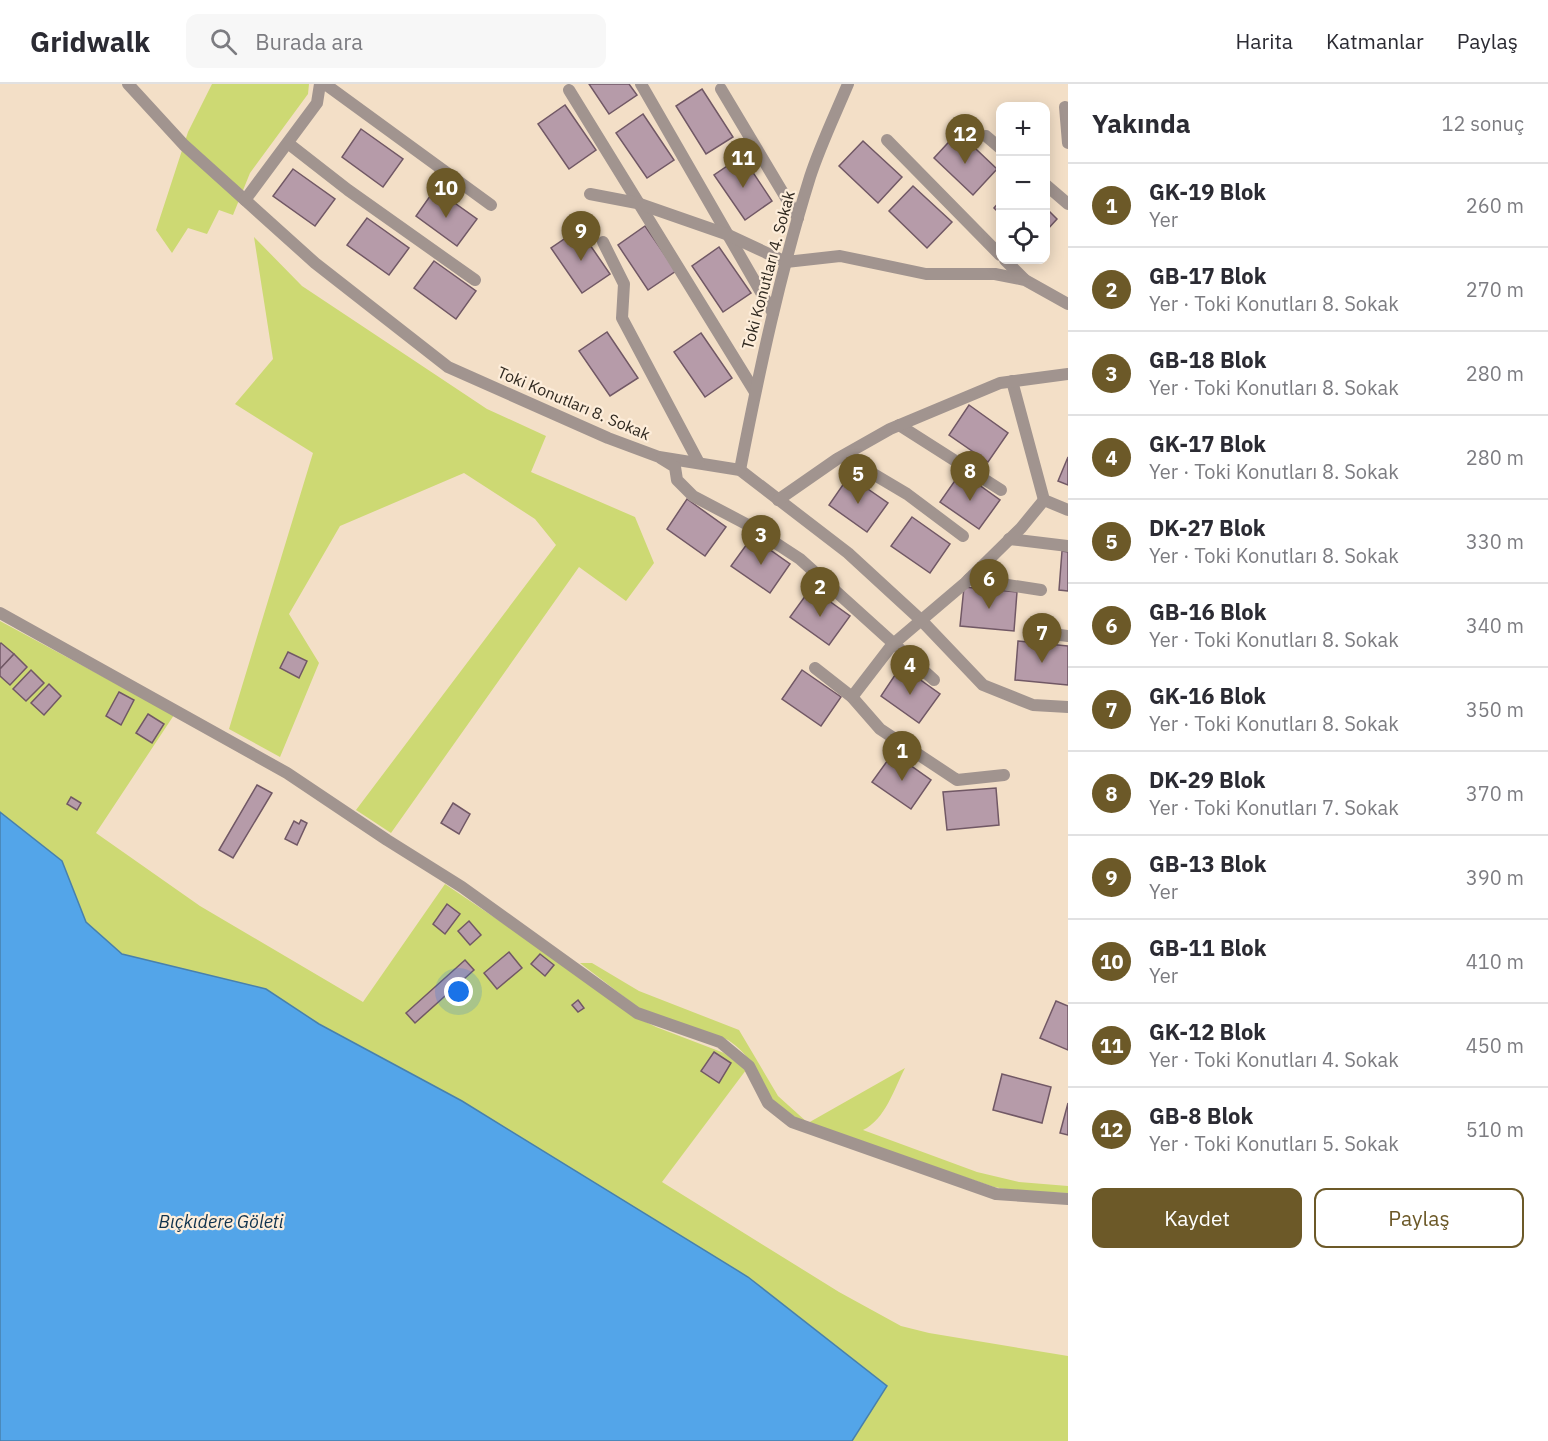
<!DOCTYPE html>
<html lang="tr">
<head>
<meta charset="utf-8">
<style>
  :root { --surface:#fff; --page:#f7f7f7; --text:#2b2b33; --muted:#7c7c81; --line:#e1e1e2; --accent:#6c5928 }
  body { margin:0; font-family:"IBM Plex Sans",sans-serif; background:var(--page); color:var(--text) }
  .controls { position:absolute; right:18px; top:18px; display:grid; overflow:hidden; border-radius:12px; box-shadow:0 3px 15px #0003 }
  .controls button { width:54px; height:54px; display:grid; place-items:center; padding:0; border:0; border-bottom:2px solid var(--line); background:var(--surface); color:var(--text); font:30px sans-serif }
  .you { position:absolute; left:459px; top:908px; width:21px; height:21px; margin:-15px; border:4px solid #fff; border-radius:50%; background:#1a73e8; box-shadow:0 0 0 9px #1a73e833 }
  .badge { display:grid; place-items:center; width:39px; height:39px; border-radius:50%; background:var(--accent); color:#fff; font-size:20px; font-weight:700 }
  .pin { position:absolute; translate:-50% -50px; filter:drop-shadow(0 2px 3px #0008) }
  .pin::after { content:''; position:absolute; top:32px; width:21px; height:18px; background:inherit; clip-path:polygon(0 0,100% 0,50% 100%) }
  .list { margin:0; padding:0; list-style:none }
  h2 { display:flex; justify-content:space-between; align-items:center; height:78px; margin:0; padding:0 24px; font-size:26px }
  h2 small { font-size:20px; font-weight:400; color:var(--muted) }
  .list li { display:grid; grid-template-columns:39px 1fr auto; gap:18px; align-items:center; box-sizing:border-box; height:84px; padding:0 24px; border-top:2px solid var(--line) }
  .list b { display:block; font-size:22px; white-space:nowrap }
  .list p { margin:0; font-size:20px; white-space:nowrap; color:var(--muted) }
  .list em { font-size:20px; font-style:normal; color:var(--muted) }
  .actions { display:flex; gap:12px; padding:18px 24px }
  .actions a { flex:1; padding:14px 0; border:2px solid var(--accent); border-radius:12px; text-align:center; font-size:21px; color:var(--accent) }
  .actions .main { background:var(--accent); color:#fff }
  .icon { flex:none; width:33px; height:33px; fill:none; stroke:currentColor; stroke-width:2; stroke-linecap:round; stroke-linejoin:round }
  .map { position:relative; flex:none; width:1068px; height:1357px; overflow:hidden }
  header { display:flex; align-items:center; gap:36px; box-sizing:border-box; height:84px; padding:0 30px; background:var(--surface); border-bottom:2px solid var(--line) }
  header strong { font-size:28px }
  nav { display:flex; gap:33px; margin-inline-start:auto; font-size:21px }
  .search { width:420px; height:54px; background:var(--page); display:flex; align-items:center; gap:15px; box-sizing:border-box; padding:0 21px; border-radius:12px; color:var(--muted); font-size:22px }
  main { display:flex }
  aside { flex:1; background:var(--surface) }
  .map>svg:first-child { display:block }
  .green { fill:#cdd973 }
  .water { fill:#53a5e9; stroke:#4880ac; stroke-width:1.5 }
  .building { fill:#b69ba9; stroke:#715865; stroke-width:1.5 }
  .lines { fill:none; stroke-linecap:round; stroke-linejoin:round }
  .minor { stroke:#a1948f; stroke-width:12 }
  .labels { text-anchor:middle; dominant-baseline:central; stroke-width:4.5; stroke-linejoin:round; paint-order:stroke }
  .street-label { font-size:16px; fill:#2f281f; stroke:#fdedda }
  .water-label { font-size:18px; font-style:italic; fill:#10334e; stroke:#fdedda }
</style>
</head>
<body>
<header>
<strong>Gridwalk</strong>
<div class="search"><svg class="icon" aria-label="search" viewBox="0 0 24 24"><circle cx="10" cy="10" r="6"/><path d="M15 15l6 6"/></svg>Burada ara</div>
<nav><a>Harita</a><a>Katmanlar</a><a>Paylaş</a></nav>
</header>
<main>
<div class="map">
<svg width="1068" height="1357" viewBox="0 0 1068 1357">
  <rect width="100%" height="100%" fill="#f3dfc7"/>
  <g class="green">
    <path d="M212 0H309L308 10 250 89 233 131 219 126 207 150 188 144 172 169 156 146 188 48Z"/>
    <path d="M254 153 302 202 487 325 546 352 531 388 635 433 654 479 626 517 579 483 391 749 356 726 556 461 535 435 464 389 340 442 289 530 319 579 280 673 229 645 313 369 235 320 273 275Z"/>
    <path d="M0 537 174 631 96 749 200 822 363 918 445 800 559 877 628 929 656 943 724 969 746 986 662 1098 839 1208 901 1242 929 1249 1068 1272V1357H0L155 878 122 870 86 838 62 777 0 728Z"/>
    <path d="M580 879H592L639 907 739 946 778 1012 808 1039 905 984C894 1005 885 1036 863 1046L977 1088 1019 1098 1068 1102V1109L1016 1107 994 1103 802 1038C794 1032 783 1026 776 1019 756 998 757 975 728 956L640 925Z"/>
  </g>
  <path class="water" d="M0 728 62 777 86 838 122 870 266 905 319 940 462 1017 748 1193 887 1302 852 1357H0Z"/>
  <g class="building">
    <path d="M589 0H629L637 11 609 30Z"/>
    <path d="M702 5 733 53 706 70 676 22Z"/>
    <path d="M565 21 596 66 569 85 538 40Z"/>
    <path d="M643 30 674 76 647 94 616 49Z"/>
    <path d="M361 45 403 75 383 103 342 73Z"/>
    <path d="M958 48 997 85 973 111 934 74Z"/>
    <path d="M863 57 902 93 878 119 839 82Z"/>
    <path d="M742 72 772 117 745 136 714 91Z"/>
    <path d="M293 85 335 115 315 142 273 112Z"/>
    <path d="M913 102 952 138 927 164 889 127Z"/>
    <path d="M435 105 477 135 457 162 416 132Z"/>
    <path d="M1000 117V130L994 124Z"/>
    <path d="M1046 124 1057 135 1046 147Z"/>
    <path d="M367 134 409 164 389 191 347 161Z"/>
    <path d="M645 142 676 187 648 206 618 161Z"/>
    <path d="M579 145 610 190 582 209 551 164Z"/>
    <path d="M719 163 751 209 723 228 692 182Z"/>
    <path d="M434 177 476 207 456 235 414 204Z"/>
    <path d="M607 248 638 294 610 312 579 267Z"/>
    <path d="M701 249 732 294 705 313 674 268Z"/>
    <path d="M969 321 1008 349 988 378 949 351Z"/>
    <path d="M1068 373V401L1058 397Z"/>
    <path d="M961 388 1000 416 979 445 940 418Z"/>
    <path d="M849 392 888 419 867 448 829 421Z"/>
    <path d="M687 415 726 443 705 472 667 445Z"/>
    <path d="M912 433 950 460 930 489 891 462Z"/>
    <path d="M752 453 790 480 770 509 731 482Z"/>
    <path d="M1062 467 1068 468V507L1059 506Z"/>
    <path d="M964 503 1017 508 1014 547 960 542Z"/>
    <path d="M811 504 850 532 829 561 790 533Z"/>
    <path d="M1018 557 1068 562V601L1015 596Z"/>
    <path d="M1 559 14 570 0 585V560Z"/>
    <path d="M288 568 307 577 299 594 280 584Z"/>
    <path d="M14 570 27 583 10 601 0 592V585Z"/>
    <path d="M901 582 940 610 919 639 881 612Z"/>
    <path d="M31 586 44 599 26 617 13 605Z"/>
    <path d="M802 586 841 613 821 642 782 615Z"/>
    <path d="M49 600 61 612 44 631 31 619Z"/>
    <path d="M119 608 134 616 121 641 106 632Z"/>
    <path d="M148 630 164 640 152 659 136 649Z"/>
    <path d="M893 669 931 696 911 725 872 698Z"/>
    <path d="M257 701 272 709 233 774 219 766Z"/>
    <path d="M996 704 999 741 947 746 943 708Z"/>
    <path d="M71 713 81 719 77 726 67 720Z"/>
    <path d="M453 719 470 730 459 750 441 739Z"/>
    <path d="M301 736 307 739 297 761 285 755 294 737 299 740Z"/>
    <path d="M447 820 460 830 445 850 433 840Z"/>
    <path d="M469 837 481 851 470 861 458 847Z"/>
    <path d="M509 868 522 884 497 905 484 889Z"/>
    <path d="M540 870 554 881 545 892 531 880Z"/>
    <path d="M465 876 474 886 415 939 406 929Z"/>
    <path d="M578 916 584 924 578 928 572 921Z"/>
    <path d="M1056 917 1068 922V966L1040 954Z"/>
    <path d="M714 968 731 979 719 999 701 987Z"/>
    <path d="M1002 990 1051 1003 1042 1039 993 1026Z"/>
    <path d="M1068 1019V1051L1060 1049Z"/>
  </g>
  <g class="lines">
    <g class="minor">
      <path d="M128 0 184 61 315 179 448 283 608 354 659 373 740 386 848 469 922 537 983 601 1033 621 1068 623"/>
      <path d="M325 0 491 121"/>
      <path d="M641 0 773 229"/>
      <path d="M721 5 798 134"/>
      <path d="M569 6 755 308"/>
      <path d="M1065 23 1068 59"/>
      <path d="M986 52 1000 64"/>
      <path d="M887 56 1000 171"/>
      <path d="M289 60 348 106 475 196"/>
      <path d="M1046 101 1068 120"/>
      <path d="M590 110 637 119 726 150 786 178 840 172 926 190H995L1025 196 1068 220"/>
      <path d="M245 116 317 19 320 0"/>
      <path d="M603 158 624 200 622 234 699 379"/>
      <path d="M1005 176 1024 195"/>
      <path d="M1012 297 1044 416 1068 426"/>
      <path d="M899 341 1001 406"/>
      <path d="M843 372 907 410 963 452"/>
      <path d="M662 375 675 383 677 396 693 412 748 441 800 475 934 596"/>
      <path d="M740 386C759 288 780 189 810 93 820 62 835 31 848 0"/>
      <path d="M778 416 837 375 890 345 1000 299 1068 290"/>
      <path d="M1009 455 1068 462"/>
      <path d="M969 495 1041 506"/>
      <path d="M0 529 287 689 387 756 462 803 637 929 720 958 749 982 768 1019 792 1038 996 1110 1068 1115"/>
      <path d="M1046 549 1068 552"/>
      <path d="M815 584 852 613 880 645 957 696 1004 691"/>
      <path d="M852 613 892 561 965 499 1021 444 1044 416"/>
    </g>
  </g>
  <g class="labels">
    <g class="street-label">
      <text transform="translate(768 186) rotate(-75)">Toki Konutları 4. Sokak</text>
      <text transform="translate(574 319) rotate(23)">Toki Konutları 8. Sokak</text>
    </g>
    <g class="water-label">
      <text x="221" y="1137">Bıçkıdere Göleti</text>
    </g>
  </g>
</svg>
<div class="controls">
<button>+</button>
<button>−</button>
<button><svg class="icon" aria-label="locate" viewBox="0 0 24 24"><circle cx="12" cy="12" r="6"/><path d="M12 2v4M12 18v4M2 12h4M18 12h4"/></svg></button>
</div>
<div class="you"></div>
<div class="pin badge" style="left:902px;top:697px">1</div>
<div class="pin badge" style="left:820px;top:533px">2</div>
<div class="pin badge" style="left:761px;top:481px">3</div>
<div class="pin badge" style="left:910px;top:611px">4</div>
<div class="pin badge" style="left:858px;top:420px">5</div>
<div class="pin badge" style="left:989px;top:525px">6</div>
<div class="pin badge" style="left:1042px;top:579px">7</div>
<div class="pin badge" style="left:970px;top:417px">8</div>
<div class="pin badge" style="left:581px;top:177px">9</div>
<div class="pin badge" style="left:446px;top:134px">10</div>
<div class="pin badge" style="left:743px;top:104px">11</div>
<div class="pin badge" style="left:965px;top:80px">12</div>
</div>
<aside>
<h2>Yakında<small>12 sonuç</small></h2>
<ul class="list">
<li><span class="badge">1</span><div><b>GK-19 Blok</b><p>Yer</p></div><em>260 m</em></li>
<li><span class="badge">2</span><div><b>GB-17 Blok</b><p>Yer · Toki Konutları 8. Sokak</p></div><em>270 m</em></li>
<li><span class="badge">3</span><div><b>GB-18 Blok</b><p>Yer · Toki Konutları 8. Sokak</p></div><em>280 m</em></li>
<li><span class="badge">4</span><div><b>GK-17 Blok</b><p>Yer · Toki Konutları 8. Sokak</p></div><em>280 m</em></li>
<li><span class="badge">5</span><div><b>DK-27 Blok</b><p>Yer · Toki Konutları 8. Sokak</p></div><em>330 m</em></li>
<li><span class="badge">6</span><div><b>GB-16 Blok</b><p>Yer · Toki Konutları 8. Sokak</p></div><em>340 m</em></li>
<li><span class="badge">7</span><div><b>GK-16 Blok</b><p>Yer · Toki Konutları 8. Sokak</p></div><em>350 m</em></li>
<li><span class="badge">8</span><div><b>DK-29 Blok</b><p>Yer · Toki Konutları 7. Sokak</p></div><em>370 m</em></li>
<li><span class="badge">9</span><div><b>GB-13 Blok</b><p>Yer</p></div><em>390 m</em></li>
<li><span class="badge">10</span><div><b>GB-11 Blok</b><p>Yer</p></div><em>410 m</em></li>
<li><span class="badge">11</span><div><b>GK-12 Blok</b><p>Yer · Toki Konutları 4. Sokak</p></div><em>450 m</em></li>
<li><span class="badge">12</span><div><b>GB-8 Blok</b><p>Yer · Toki Konutları 5. Sokak</p></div><em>510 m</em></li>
</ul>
<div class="actions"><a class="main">Kaydet</a><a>Paylaş</a></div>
</aside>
</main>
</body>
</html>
